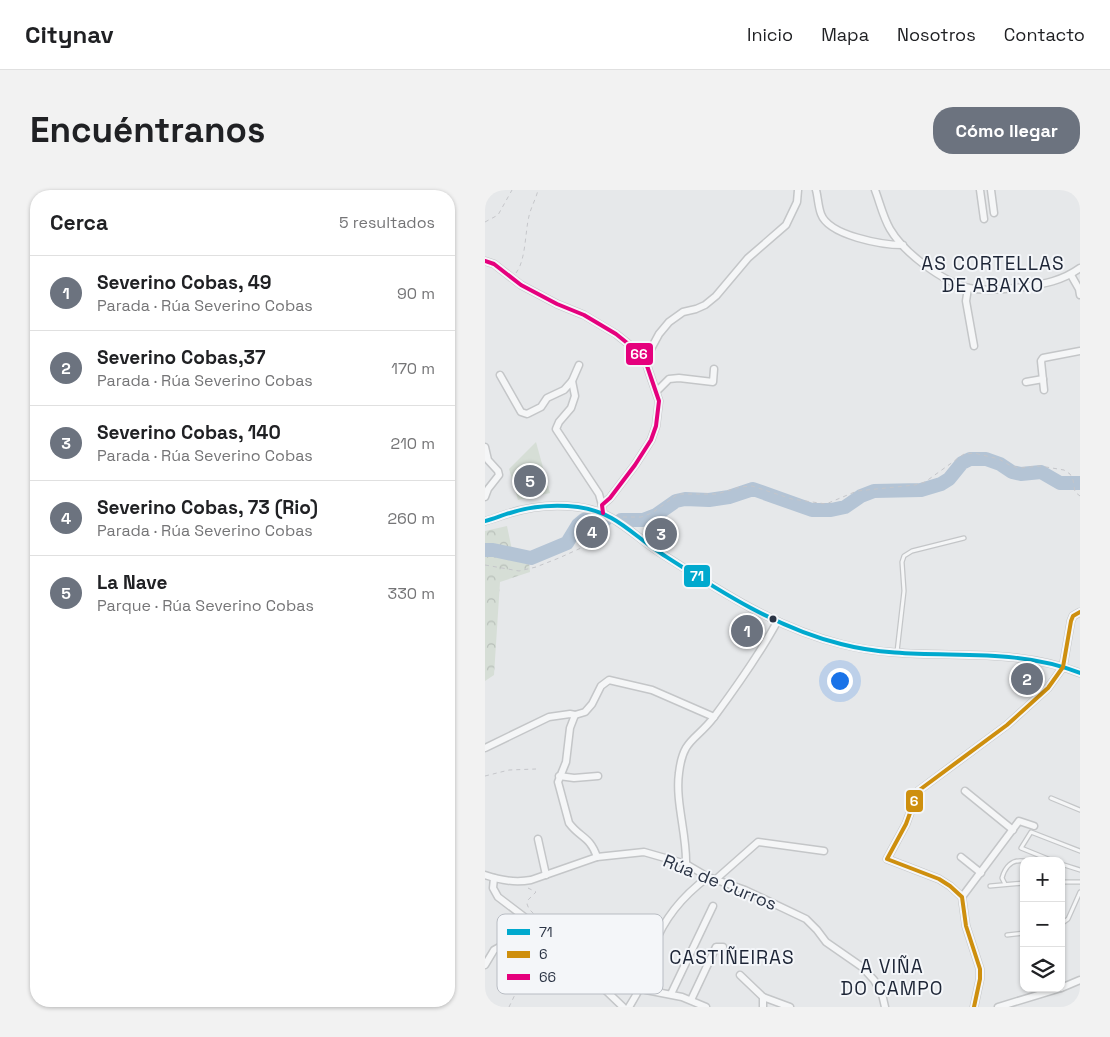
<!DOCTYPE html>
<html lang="es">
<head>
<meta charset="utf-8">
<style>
  :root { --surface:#fff; --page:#f2f2f2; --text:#202124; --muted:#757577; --line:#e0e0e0; --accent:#6c737f }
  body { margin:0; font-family:"Space Grotesk",sans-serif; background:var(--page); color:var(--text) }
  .controls { position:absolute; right:15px; bottom:15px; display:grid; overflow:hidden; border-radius:10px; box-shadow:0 1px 4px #0004 }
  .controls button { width:45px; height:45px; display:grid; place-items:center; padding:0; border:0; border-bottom:1px solid var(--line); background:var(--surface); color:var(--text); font:25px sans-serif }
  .you { position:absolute; left:354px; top:490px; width:18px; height:18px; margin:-12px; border:4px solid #fff; border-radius:50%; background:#1a73e8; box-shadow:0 0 0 8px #1a73e833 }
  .badge { display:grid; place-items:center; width:32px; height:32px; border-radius:50%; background:var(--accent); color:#fff; font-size:16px; font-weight:700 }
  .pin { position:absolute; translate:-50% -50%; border:2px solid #fff; box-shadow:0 1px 5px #0006 }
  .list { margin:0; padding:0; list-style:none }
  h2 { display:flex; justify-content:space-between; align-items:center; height:65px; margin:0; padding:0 20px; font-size:21px }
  h2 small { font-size:16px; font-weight:400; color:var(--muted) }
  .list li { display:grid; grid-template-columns:32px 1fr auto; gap:15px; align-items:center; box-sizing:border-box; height:75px; padding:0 20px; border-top:1px solid var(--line) }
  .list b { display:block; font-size:19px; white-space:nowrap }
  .list p { margin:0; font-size:16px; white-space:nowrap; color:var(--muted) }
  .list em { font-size:16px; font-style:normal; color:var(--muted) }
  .icon { flex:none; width:28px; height:28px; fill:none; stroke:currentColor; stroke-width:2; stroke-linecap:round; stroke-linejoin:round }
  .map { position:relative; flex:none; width:595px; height:817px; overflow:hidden; border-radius:20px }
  header { display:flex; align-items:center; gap:30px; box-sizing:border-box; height:70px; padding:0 25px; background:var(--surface); border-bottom:1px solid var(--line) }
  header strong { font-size:24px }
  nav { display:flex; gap:28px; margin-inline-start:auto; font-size:18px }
  .intro { display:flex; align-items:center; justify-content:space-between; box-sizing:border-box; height:120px; padding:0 30px }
  h1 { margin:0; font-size:35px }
  .button { padding:12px 22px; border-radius:20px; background:var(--accent); color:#fff; font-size:18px; font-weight:700 }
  main { display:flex; gap:30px; padding:0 30px }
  aside { flex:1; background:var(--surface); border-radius:20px; box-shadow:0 1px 4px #0004 }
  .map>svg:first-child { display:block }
  .forest { fill:url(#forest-crowns) }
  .park { fill:#d6ded6 }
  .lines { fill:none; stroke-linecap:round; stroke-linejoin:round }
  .river { stroke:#b4c4d5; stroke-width:14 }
  .lane-casing { stroke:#c4c6c8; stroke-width:5.5 }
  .street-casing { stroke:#c4c6c8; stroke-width:9 }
  .path { stroke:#c5c6ca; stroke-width:1; stroke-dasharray:4 4; stroke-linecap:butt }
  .lane { stroke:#f5f6f7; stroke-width:3 }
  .street { stroke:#f5f6f7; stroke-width:6 }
  .bus-1-casing { stroke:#f4f6f9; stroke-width:8 }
  .bus-2-casing { stroke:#f4f6f9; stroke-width:8 }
  .bus-3-casing { stroke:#f4f6f9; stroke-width:8 }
  .bus-1 { stroke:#00a9ce; stroke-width:4 }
  .bus-2 { stroke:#ce8f0e; stroke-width:4 }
  .bus-3 { stroke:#e5007d; stroke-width:4 }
  .bus-dot { fill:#2b3445; stroke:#f4f6f9; stroke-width:2 }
  .labels { text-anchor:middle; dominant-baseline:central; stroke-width:4; stroke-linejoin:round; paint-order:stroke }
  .street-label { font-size:18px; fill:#2b3445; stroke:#f4f6f9 }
  .neighbourhood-label { font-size:19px; letter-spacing:1px; fill:#1d2536; stroke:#f4f6f9 }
  .key { fill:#f4f6f9; stroke:#b8bcc3; stroke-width:1 }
  .key-label { font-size:14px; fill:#2b3445 }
  .line-badge { stroke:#f4f6f9; stroke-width:2 }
  .badge-label { font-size:14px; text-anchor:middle; font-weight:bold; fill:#fff }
</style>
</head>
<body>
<header>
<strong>Citynav</strong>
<nav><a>Inicio</a><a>Mapa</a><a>Nosotros</a><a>Contacto</a></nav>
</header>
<div class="intro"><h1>Encuéntranos</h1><a class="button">Cómo llegar</a></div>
<main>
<aside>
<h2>Cerca<small>5 resultados</small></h2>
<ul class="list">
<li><span class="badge">1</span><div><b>Severino Cobas, 49</b><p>Parada · Rúa Severino Cobas</p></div><em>90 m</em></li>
<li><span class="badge">2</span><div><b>Severino Cobas,37</b><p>Parada · Rúa Severino Cobas</p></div><em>170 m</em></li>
<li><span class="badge">3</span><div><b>Severino Cobas, 140</b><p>Parada · Rúa Severino Cobas</p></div><em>210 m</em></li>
<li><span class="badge">4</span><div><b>Severino Cobas, 73 (Rio)</b><p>Parada · Rúa Severino Cobas</p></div><em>260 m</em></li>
<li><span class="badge">5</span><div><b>La Nave</b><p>Parque · Rúa Severino Cobas</p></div><em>330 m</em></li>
</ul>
</aside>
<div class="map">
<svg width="595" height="817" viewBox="0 0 595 817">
  <defs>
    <pattern id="forest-crowns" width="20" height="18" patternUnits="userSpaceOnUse" patternTransform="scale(1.25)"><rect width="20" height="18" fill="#d6ded6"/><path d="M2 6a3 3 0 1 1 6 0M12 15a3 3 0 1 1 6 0" fill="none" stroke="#b8bfb9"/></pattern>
  </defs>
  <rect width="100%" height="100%" fill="#e6e8ea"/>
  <path class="forest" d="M22 336 27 360 43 361 45 382 15 392 9 485 0 491V341Z"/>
  <path class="park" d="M51 252 65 303 33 310 24 279Z"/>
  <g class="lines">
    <g class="river">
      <path d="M136 330H158L171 325 191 311 200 309 224 310 244 307 268 299 327 320H346L360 317 376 306 389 301 436 300 456 294 464 289 477 273 485 269H501L515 274 527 282 536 284 556 282 575 293H595"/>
      <path d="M0 360H8L46 368 82 353 93 335 99 330 105 328 120 330"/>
    </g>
    <defs>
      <g id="lane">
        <path d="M412 462 419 401 417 372 419 366 427 361 479 348"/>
        <path d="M566 608 595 620"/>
        <path d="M568 671 536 658 546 642 595 661"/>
        <path d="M576 674 595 680"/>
        <path d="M576 692H595"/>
        <path d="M520 694 517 688C520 677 527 669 539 671"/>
        <path d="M505 696 539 693"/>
        <path d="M576 734 583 729 595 702"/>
        <path d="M522 745 539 743"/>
      </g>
      <g id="street">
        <path d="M331 0C333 7 333 16 336 24 344 46 398 55 418 55"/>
        <path d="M390 0C395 13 398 27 405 39 419 63 458 92 484 98 499 101 523 99 538 97 559 94 577 91 595 78"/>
        <path d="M495 0 499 29"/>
        <path d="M506 0 509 23"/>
        <path d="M0 71 9 74 36 95 72 114 99 125 131 144 151 160 160 170 174 211 171 236 166 250 150 275 125 308 117 315 118 323"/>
        <path d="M586 85 594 99 595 105"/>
        <path d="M483 98 481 111 489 156"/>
        <path d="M160 170 174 144 184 132 198 122 211 119 220 115 231 106 263 68 301 35 312 12 313 0"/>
        <path d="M94 175 87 191 90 206 86 218 74 232 71 239 114 304 117 315"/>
        <path d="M15 185 36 222 42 224 56 217 62 208 79 200 87 191"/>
        <path d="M541 192 558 189"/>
        <path d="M559 200 556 171 558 168 595 161"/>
        <path d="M172 201 184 189 194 188 228 192 229 179"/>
        <path d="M0 257 3 270 13 281 14 285 3 299 0 307"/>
        <path d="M0 331C9 329 17 325 25 323 47 316 70 314 93 317 131 322 147 345 177 364 233 400 291 438 356 454 436 475 516 452 595 483"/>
        <path d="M90 525 85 538 81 572 73 592 84 633C95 648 105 646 112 667"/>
        <path d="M0 558 64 527 85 524 90 525 100 522 107 514 116 496 124 490 167 500 229 527"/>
        <path d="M74 586 89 588 113 586"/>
        <path d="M480 601 528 640"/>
        <path d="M53 649 61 685"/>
        <path d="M476 667 496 683"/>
        <path d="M201 674C202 645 190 611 194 583 198 548 211 551 229 527 252 496 274 465 292 432"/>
        <path d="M0 685C16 690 29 693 46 690L112 667 159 662 201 674 223 687 260 700 321 729 332 740 341 752 377 777 389 790 397 804 400 817"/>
        <path d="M9 688 8 698 13 707 63 745 138 817"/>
        <path d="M230 690 273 652 339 661"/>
        <path d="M477 707 534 631 549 636"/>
        <path d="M0 775 9 760 18 755 63 745"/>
        <path d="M255 785 278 807V817"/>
        <path d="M156 798 161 800 197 807 221 817"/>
        <path d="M576 798 595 790"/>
        <path d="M186 804 228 716"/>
        <path d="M278 807 305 817"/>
        <path d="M206 810 231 757H238"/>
        <path d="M144 817C158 796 161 780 169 756 179 728 199 705 223 687"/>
        <path d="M489 817 495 789V779L481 736 477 707 465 696 454 689 402 669 421 634 433 601 522 535 563 498 578 477 586 431 588 426 595 422"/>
        <path d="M513 817 576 798"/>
      </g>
    </defs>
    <use href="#lane" class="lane-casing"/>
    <use href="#street" class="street-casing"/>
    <g class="path">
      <path d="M0 32 13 25 27 0"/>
      <path d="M31 83C41 70 40 42 44 26 46 17 51 9 53 0"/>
      <path d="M138 327H156L167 323 193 304H232L255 297 267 296 307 309 341 314 372 301 430 295 440 292 479 264 489 263 514 269 526 276 535 278 555 276 579 280 585 284 588 290 590 302 595 306"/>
      <path d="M0 375 34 381 51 377 74 368 96 358 124 336"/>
      <path d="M0 586 24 580 51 579"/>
      <path d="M43 698 51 702 43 710 42 714 44 719 54 729"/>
      <path d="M24 817 38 788 40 789 37 795 39 796 42 790 43 777 50 761"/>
    </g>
    <use href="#lane" class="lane"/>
    <use href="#street" class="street"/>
    <defs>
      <path id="bus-1" d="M0 331C9 329 17 325 25 323 47 316 70 314 93 317 131 322 147 345 177 364 233 400 291 438 356 454 436 475 516 452 595 483"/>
      <path id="bus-2" d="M489 817 495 789V779L481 736 477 707 465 696 454 689 402 669 421 634 433 601 522 535 563 498 578 477 586 431 588 426 595 422"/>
      <path id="bus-3" d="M0 71 9 74 36 95 72 114 99 125 131 144 151 160 160 170 174 211 171 236 166 250 150 275 125 308 117 315 118 323"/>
    </defs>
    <use href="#bus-1" class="bus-1-casing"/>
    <use href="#bus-2" class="bus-2-casing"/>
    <use href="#bus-3" class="bus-3-casing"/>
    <use href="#bus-1" class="bus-1"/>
    <use href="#bus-2" class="bus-2"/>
    <use href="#bus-3" class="bus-3"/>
  </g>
  <circle class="bus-dot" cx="288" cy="429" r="4.5"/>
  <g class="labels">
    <g class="street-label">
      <text transform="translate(235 692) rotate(22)">Rúa de Curros</text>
    </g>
    <g class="neighbourhood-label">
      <text x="508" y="73">AS CORTELLAS<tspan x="508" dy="22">DE ABAIXO</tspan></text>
      <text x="247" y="767">CASTIÑEIRAS</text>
      <text x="407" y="776">A VIÑA<tspan x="407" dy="22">DO CAMPO</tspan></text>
    </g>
  </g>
  <rect x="12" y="724" width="166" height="80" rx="8" class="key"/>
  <rect x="22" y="739" width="23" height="6" fill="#00a9ce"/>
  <rect x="22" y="761" width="23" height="7" fill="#ce8f0e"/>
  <rect x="22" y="784" width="23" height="6" fill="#e5007d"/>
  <g class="key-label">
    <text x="54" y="747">71</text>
    <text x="54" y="769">6</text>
    <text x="54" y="792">66</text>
  </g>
  <g class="line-badge">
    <rect x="140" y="152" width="29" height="24" rx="5" fill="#e5007d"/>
    <rect x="198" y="374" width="28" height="24" rx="5" fill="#00a9ce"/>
    <rect x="420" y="599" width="19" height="24" rx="5" fill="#ce8f0e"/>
  </g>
  <g class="badge-label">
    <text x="154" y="169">66</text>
    <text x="212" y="391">71</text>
    <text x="429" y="616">6</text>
  </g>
</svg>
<div class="controls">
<button>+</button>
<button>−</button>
<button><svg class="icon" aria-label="layers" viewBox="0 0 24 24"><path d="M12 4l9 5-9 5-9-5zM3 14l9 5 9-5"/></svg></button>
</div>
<div class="you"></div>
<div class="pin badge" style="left:262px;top:441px">1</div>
<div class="pin badge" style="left:542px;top:489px">2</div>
<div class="pin badge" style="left:176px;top:344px">3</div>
<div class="pin badge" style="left:107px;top:342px">4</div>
<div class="pin badge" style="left:45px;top:291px">5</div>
</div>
</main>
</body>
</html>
